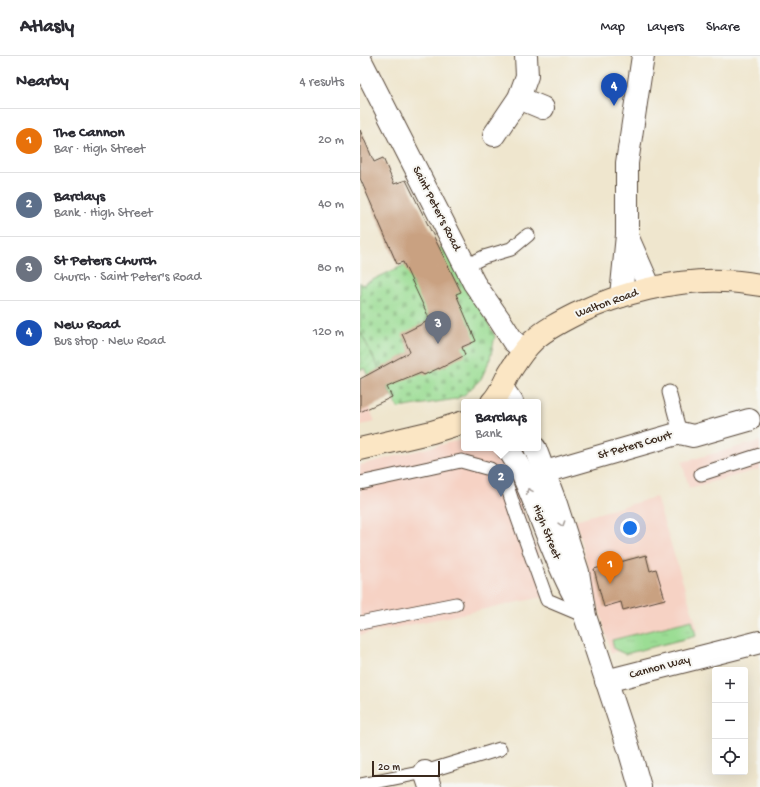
<!DOCTYPE html>
<html lang="en">
<head>
<meta charset="utf-8">
<style>
  :root { --surface:#fff; --page:#f2f2f3; --text:#2b2b33; --muted:#7c7c81; --line:#e1e1e2; --accent:#2563eb }
  body { margin:0; font-family:"Gochi Hand",sans-serif; background:var(--page); color:var(--text) }
  .controls { position:absolute; right:12px; bottom:12px; display:grid; overflow:hidden; border-radius:4px; box-shadow:0 4px 16px #0002 }
  .controls button { width:36px; height:36px; display:grid; place-items:center; padding:0; border:0; border-bottom:1px solid var(--line); background:var(--surface); color:var(--text); font:20px sans-serif }
  .scale { position:absolute; left:12px; bottom:10px; width:68px; box-sizing:border-box; padding-left:4px; border:2px solid #3b2a1e; border-top:0; font-size:11px; line-height:14px; white-space:nowrap; color:#3b2a1e; -webkit-text-stroke:3px #f6f6f2; paint-order:stroke }
  .you { position:absolute; left:270px; top:472px; width:14px; height:14px; margin:-10px; border:3px solid #fff; border-radius:50%; background:#1a73e8; box-shadow:0 0 0 6px #1a73e833 }
  .badge { display:grid; place-items:center; width:26px; height:26px; border-radius:50%; background:var(--accent); color:#fff; font-size:13px; font-weight:700 }
  .pin { position:absolute; translate:-50% -33px; filter:drop-shadow(0 1px 2px #0008) }
  .pin::after { content:''; position:absolute; top:21px; width:14px; height:12px; background:inherit; clip-path:polygon(0 0,100% 0,50% 100%) }
  .popup { position:absolute; left:101px; top:343px; width:80px; height:52px; box-sizing:border-box; display:grid; place-content:center; border-radius:4px; background:var(--surface); filter:drop-shadow(0 1px 3px #0005); font-size:13px; white-space:nowrap; color:var(--muted) }
  .popup b { font-size:15px; color:var(--text) }
  .popup::after { content:''; position:absolute; left:50%; top:100%; margin-left:-8px; border:8px solid transparent; border-top-color:var(--surface) }
  .list { margin:0; padding:0; list-style:none }
  h2 { display:flex; justify-content:space-between; align-items:center; height:52px; margin:0; padding:0 16px; font-size:17px }
  h2 small { font-size:13px; font-weight:400; color:var(--muted) }
  .list li { display:grid; grid-template-columns:26px 1fr auto; gap:12px; align-items:center; box-sizing:border-box; height:64px; padding:0 16px; border-top:1px solid var(--line) }
  .list b { display:block; font-size:15px; white-space:nowrap }
  .list p { margin:0; font-size:13px; white-space:nowrap; color:var(--muted) }
  .list em { font-size:13px; font-style:normal; color:var(--muted) }
  .icon { flex:none; width:22px; height:22px; fill:none; stroke:currentColor; stroke-width:2; stroke-linecap:round; stroke-linejoin:round }
  .map { position:relative; flex:none; width:400px; height:731px; overflow:hidden }
  header { display:flex; align-items:center; gap:24px; box-sizing:border-box; height:56px; padding:0 20px; background:var(--surface); border-bottom:1px solid var(--line) }
  header strong { font-size:19px }
  nav { display:flex; gap:22px; margin-inline-start:auto; font-size:14px }
  main { display:flex }
  aside { flex:1; background:var(--surface) }
  .map>svg:first-child { display:block }
  .built { fill:#f6d2c4 }
  .grass { fill:url(#grass-tufts); stroke:#6b8459 }
  .cemetery { fill:url(#cemetery-stones); stroke:#6b8459 }
  .garden { fill:url(#garden-furrows); stroke:#6b8459 }
  .building { fill:#c9a181 }
  .lines { fill:none; stroke-linecap:round; stroke-linejoin:round }
  .service-casing { stroke:#564638; stroke-width:15 }
  .minor-casing { stroke:#564638; stroke-width:24 }
  .secondary-casing { stroke:#564638; stroke-width:24 }
  .service { stroke:#fff; stroke-width:13 }
  .minor { stroke:#fff; stroke-width:22 }
  .secondary { stroke:#fbe6c4; stroke-width:22 }
  .oneway { stroke:#a79f9a }
  .labels { text-anchor:middle; dominant-baseline:central; stroke-width:4; stroke-linejoin:round; paint-order:stroke }
  .street-label { font-size:12px; fill:#3b2a1e; stroke:#f6f6f2 }
</style>
</head>
<body>
<header>
<strong>Atlasly</strong>
<nav><a>Map</a><a>Layers</a><a>Share</a></nav>
</header>
<main>
<aside>
<h2>Nearby<small>4 results</small></h2>
<ul class="list">
<li><span class="badge" style="background:#e8710a">1</span><div><b>The Cannon</b><p>Bar · High Street</p></div><em>20 m</em></li>
<li><span class="badge" style="background:#5c6f8a">2</span><div><b>Barclays</b><p>Bank · High Street</p></div><em>40 m</em></li>
<li><span class="badge" style="background:#6b7280">3</span><div><b>St Peters Church</b><p>Church · Saint Peter's Road</p></div><em>80 m</em></li>
<li><span class="badge" style="background:#1a4fb4">4</span><div><b>New Road</b><p>Bus stop · New Road</p></div><em>120 m</em></li>
</ul>
</aside>
<div class="map">
<svg width="400" height="731" viewBox="0 0 400 731">
  <defs>
    <pattern id="grass-tufts" width="24" height="20" patternUnits="userSpaceOnUse"><rect width="24" height="20" fill="#9bdd94"/><path d="M3 7l-1-3M5 7V3M7 7l1-3M15 17l-1-3M17 17v-4M19 17l1-3" fill="none" stroke="#86be7f"/></pattern>
    <pattern id="cemetery-stones" width="16" height="16" patternUnits="userSpaceOnUse"><rect width="16" height="16" fill="#9bdd94"/><path d="M2 7V4a2 2 0 0 1 4 0v3zM10 15v-3a2 2 0 0 1 4 0v3z" fill="#86be7f"/></pattern>
    <pattern id="garden-furrows" width="10" height="10" patternUnits="userSpaceOnUse"><rect width="10" height="10" fill="#9bdd94"/><path d="M-1 1l2-2M0 10L10 0M9 11l2-2" fill="none" stroke="#86be7f"/></pattern>
  </defs>
  <rect width="100%" height="100%" fill="#f6f6f2"/>
  <filter id="ink" filterUnits="userSpaceOnUse"><feTurbulence type="fractalNoise" baseFrequency=".025" numOctaves="2"/><feDisplacementMap in="SourceGraphic" scale="8" xChannelSelector="R" yChannelSelector="G"/><feConvolveMatrix kernelMatrix="1 2 1 2 8 2 1 2 1" color-interpolation-filters="sRGB"/></filter>
  <filter id="wash" filterUnits="userSpaceOnUse"><feTurbulence type="fractalNoise" baseFrequency=".012" numOctaves="4" result="noise"/><feDisplacementMap in="SourceGraphic" scale="16" xChannelSelector="R" yChannelSelector="G"/><feGaussianBlur stdDeviation="0.9" result="paint"/><feColorMatrix in="noise" values="0 0 0 0 0 0 0 0 0 0 0 0 0 0 0 0 0 1.4 0 .05"/><feComposite in="paint" operator="in"/></filter>
  <g filter="url(#wash)">
    <rect width="100%" height="100%" fill="#efe6ce"/>
    <g class="built">
      <path d="M0 328 15 366 0 369Z"/>
      <path d="M104 383V392H127L144 401 193 539 0 579V409Z"/>
      <path d="M400 385V413L329 432 322 406Z"/>
      <path d="M296 441 338 574 251 597 215 464Z"/>
    </g>
    <path class="grass" d="M332 564 336 580 265 598 254 593 252 584Z"/>
    <path class="cemetery" d="M86 189 135 280 130 303 121 323 104 339 96 343 38 352 0 275V226L2 229Z"/>
    <path class="garden" d="M0 275 20 315 8 320 4 312 0 314Z"/>
    <g id="blocks">
      <g class="building">
        <path d="M0 74 14 106 23 102 34 128 46 124 101 236 96 238 116 285 102 291 105 299 79 313V312L64 319 61 317 27 331 32 341 0 356V323L50 296 42 278 70 264 43 206 37 208 0 122Z"/>
        <path d="M286 499 290 515 296 513 305 543 263 554 261 546 244 551 234 513Z"/>
      </g>
    </g>
  </g>
  <g filter="url(#ink)">
    <use href="#blocks" fill-opacity="0" stroke="#564638" stroke-width="1"/>
    <g class="lines">
      <defs>
        <g id="service">
          <path d="M106 210 124 201 151 193 168 179"/>
          <path d="M309 336 320 377"/>
          <path d="M341 418 400 399"/>
          <path d="M0 427 101 405 130 413 146 427 158 463 187 544 225 560"/>
          <path d="M0 567 96 548"/>
          <path d="M0 729 65 716 140 693"/>
        </g>
        <g id="minor">
          <path d="M0 3 114 227 139 263 153 285 164 294"/>
          <path d="M159 42 183 52"/>
          <path d="M134 79 159 42 167 20 166 0"/>
          <path d="M268 182 290 232"/>
          <path d="M261 240 267 179V107L283 0"/>
          <path d="M142 332 152 346"/>
          <path d="M147 392C157 404 163 419 169 433 184 469 196 506 214 539"/>
          <path d="M175 392 196 448 218 516 225 560 269 693 280 731"/>
          <path d="M185 416 320 377 333 380 389 364"/>
          <path d="M246 625 400 586"/>
          <path d="M65 716 70 731"/>
        </g>
        <g id="secondary">
          <path d="M132 346C140 338 144 327 149 317 156 306 163 294 173 285 184 274 202 265 216 258 260 237 315 223 364 225 376 225 388 227 400 229"/>
          <path d="M0 393 72 376 104 366"/>
        </g>
      </defs>
      <use href="#service" class="service-casing"/>
      <use href="#minor" class="minor-casing"/>
      <use href="#secondary" class="secondary-casing"/>
      <use href="#service" class="service"/>
      <use href="#minor" class="minor"/>
      <use href="#secondary" class="secondary"/>
    </g>
    <defs><path id="oneway-chevron" d="M-2-3.5L2.5 0L-2 3.5" fill="none" stroke-width="1.6" stroke-linecap="round" stroke-linejoin="round"/></defs>
    <g class="oneway">
      <use href="#oneway-chevron" transform="translate(169 435) rotate(-114)"/>
      <use href="#oneway-chevron" transform="translate(202 468) rotate(72)"/>
    </g>
  </g>
  <g class="labels">
    <g class="street-label">
      <text transform="translate(76 153) rotate(63)">Saint Peter's Road</text>
      <text transform="translate(247 248) rotate(-20)">Walton Road</text>
      <text transform="translate(275 390) rotate(-16)">St Peters Court</text>
      <text transform="translate(186 476) rotate(68)">High Street</text>
      <text transform="translate(300 612) rotate(-15)">Cannon Way</text>
    </g>
  </g>
</svg>
<div class="controls">
<button>+</button>
<button>−</button>
<button><svg class="icon" aria-label="locate" viewBox="0 0 24 24"><circle cx="12" cy="12" r="6"/><path d="M12 2v4M12 18v4M2 12h4M18 12h4"/></svg></button>
</div>
<div class="scale">20 m</div>
<div class="you"></div>
<div class="pin badge" style="left:250px;top:528px;background:#e8710a">1</div>
<div class="pin badge" style="left:141px;top:441px;background:#5c6f8a">2</div>
<div class="popup"><b>Barclays</b>Bank</div>
<div class="pin badge" style="left:78px;top:288px;background:#6b7280">3</div>
<div class="pin badge" style="left:254px;top:50px;background:#1a4fb4">4</div>
</div>
</main>
</body>
</html>
